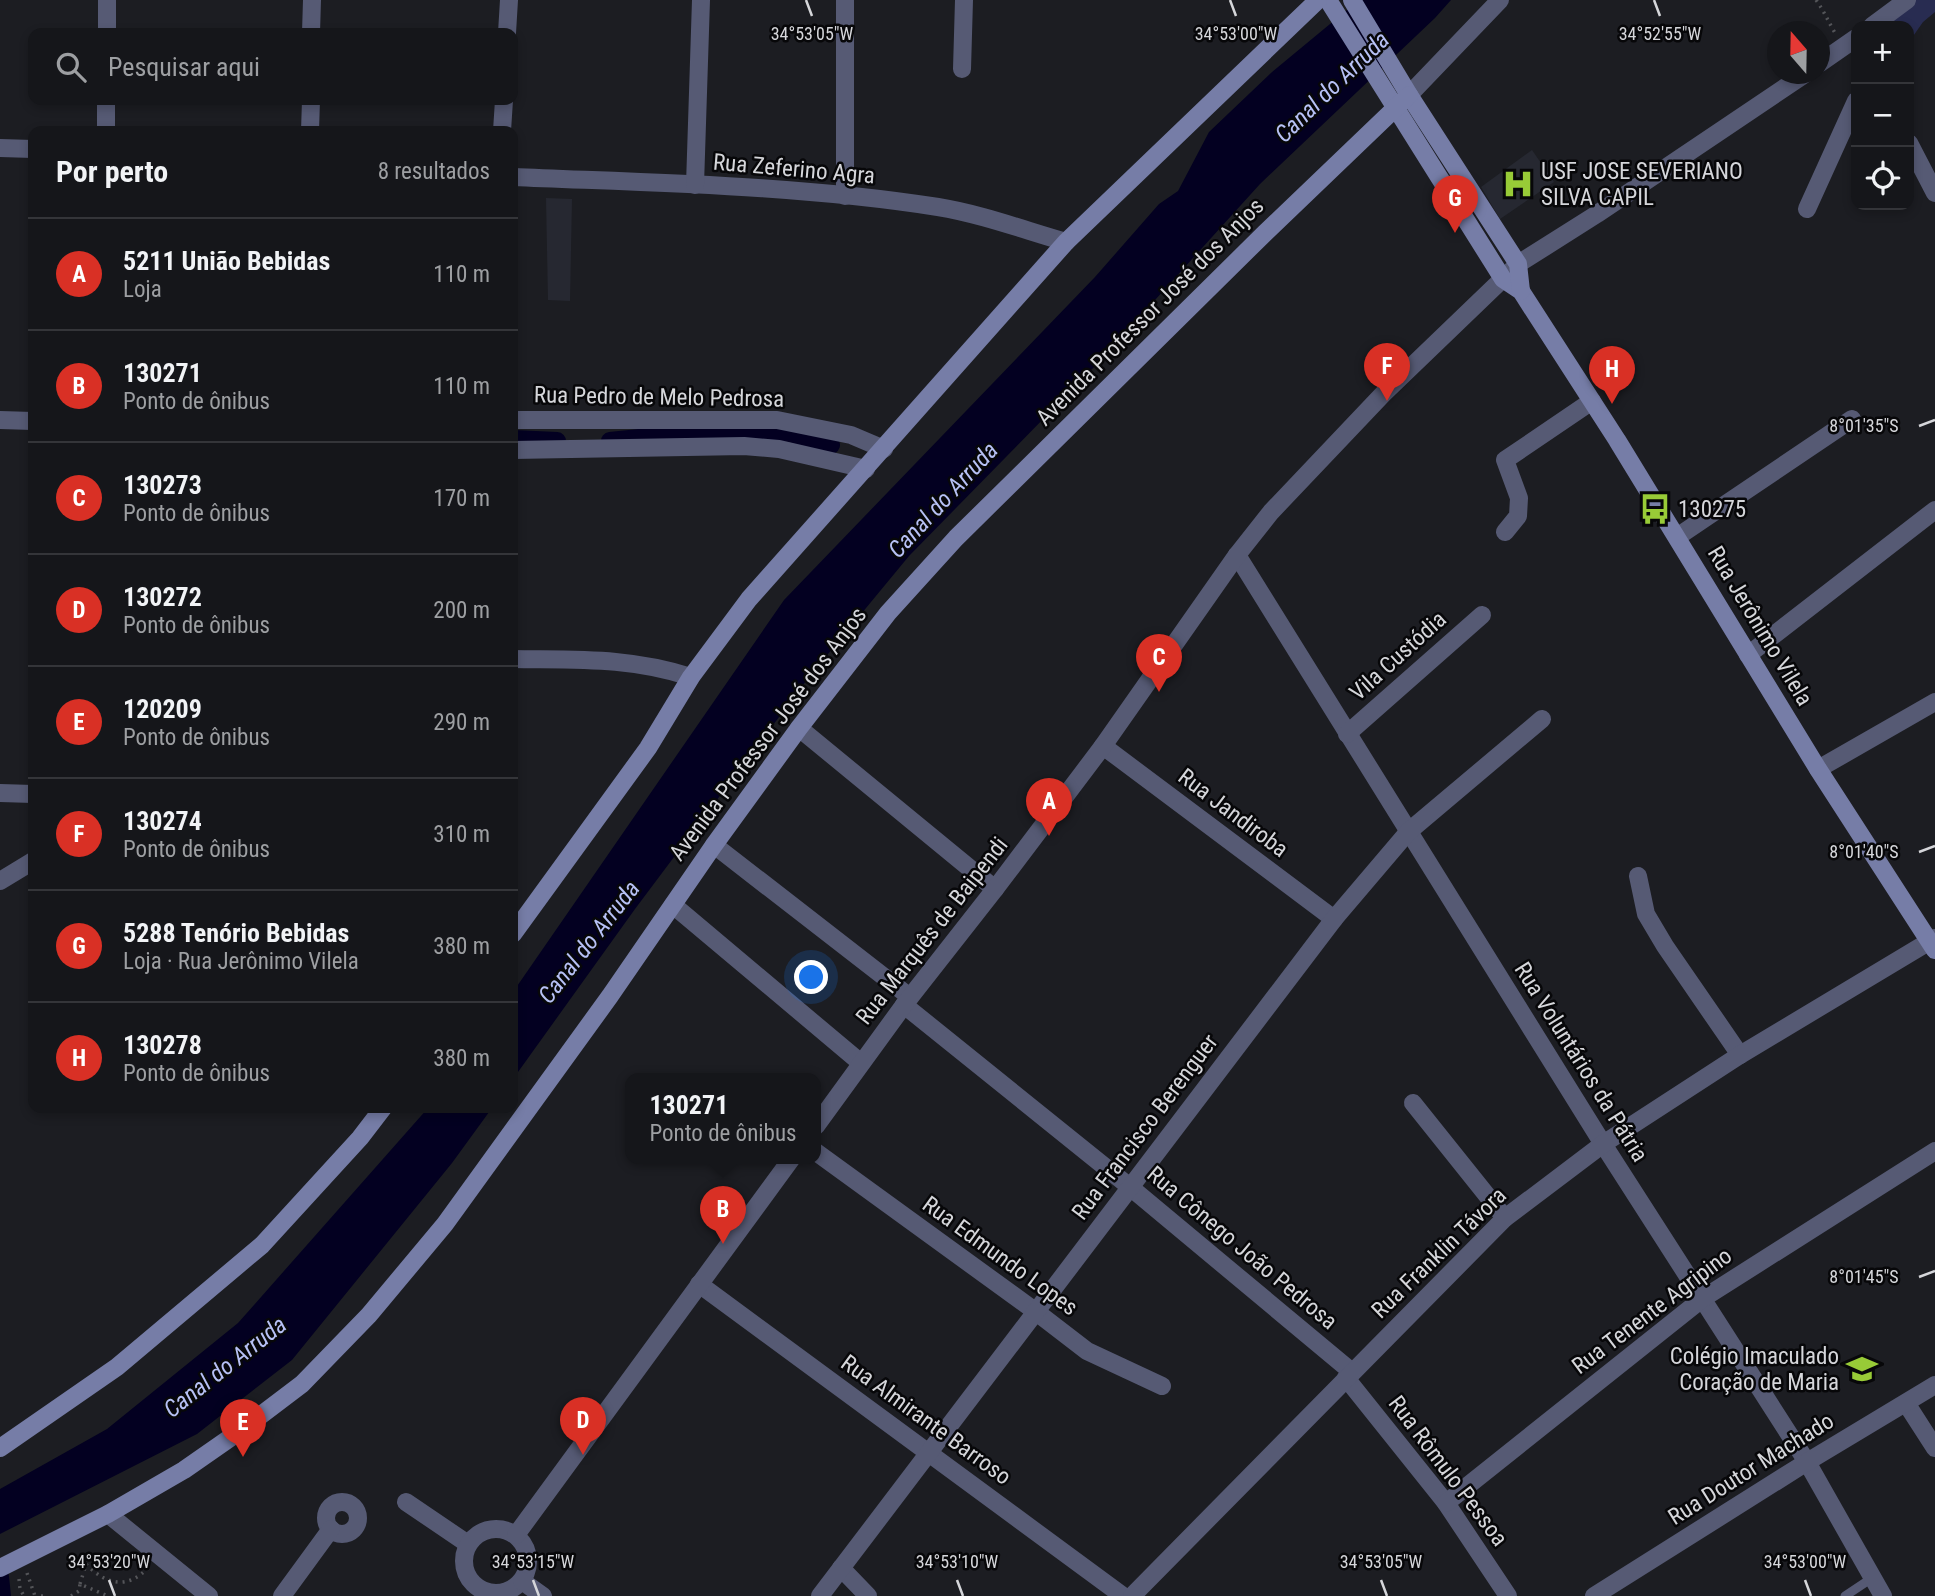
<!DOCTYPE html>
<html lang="pt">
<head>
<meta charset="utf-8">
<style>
  :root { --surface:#15161a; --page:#1e1f23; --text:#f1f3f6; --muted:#9d9fa2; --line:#343539; --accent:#d93025 }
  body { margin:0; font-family:"Roboto Condensed",sans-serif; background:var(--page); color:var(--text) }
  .controls { position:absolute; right:21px; top:21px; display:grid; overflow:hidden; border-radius:14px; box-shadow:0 4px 10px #0003 }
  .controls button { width:63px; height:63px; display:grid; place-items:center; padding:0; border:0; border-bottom:2px solid var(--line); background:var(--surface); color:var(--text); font:35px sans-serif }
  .compass { position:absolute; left:1767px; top:21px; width:63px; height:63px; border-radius:50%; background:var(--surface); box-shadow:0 4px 10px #0003; rotate:340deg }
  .you { position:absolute; left:812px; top:978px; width:24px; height:24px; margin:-18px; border:5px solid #fff; border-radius:50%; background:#1a73e8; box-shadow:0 0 0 10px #1a73e833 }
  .badge { display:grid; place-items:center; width:46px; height:46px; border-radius:50%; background:var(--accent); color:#fff; font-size:23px; font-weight:700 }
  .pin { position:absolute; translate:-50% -58px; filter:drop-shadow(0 2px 4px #0008) }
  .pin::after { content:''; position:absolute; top:37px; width:24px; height:21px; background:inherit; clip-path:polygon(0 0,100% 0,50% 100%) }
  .popup { position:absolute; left:625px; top:1073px; width:196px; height:91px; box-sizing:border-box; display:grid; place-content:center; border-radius:14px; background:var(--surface); filter:drop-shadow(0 2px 5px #0005); font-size:23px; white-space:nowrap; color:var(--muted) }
  .popup b { font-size:26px; color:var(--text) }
  .popup::after { content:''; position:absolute; left:50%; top:100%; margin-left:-14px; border:14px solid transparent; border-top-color:var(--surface) }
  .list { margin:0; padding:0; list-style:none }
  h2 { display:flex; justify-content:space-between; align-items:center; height:91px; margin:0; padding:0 28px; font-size:30px }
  h2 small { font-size:23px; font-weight:400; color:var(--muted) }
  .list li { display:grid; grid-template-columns:46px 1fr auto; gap:21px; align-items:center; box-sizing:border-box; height:112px; padding:0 28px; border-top:2px solid var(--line) }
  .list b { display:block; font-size:26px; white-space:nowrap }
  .list p { margin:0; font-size:23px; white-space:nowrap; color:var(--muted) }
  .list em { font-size:23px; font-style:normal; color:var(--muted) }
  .icon { flex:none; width:38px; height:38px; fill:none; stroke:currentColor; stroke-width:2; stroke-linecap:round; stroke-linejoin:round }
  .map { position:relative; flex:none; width:1935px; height:1596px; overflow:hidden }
  .search { position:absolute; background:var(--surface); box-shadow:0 4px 10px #0003; left:28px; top:28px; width:490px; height:77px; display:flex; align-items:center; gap:18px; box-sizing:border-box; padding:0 24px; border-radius:14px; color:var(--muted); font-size:26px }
  .panel { position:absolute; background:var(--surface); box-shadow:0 4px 10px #0003; left:28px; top:126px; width:490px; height:987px; border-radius:14px }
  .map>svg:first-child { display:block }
  .built { fill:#262831 }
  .green { fill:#282c51 }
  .water { fill:#030021 }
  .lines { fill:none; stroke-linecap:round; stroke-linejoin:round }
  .canal { stroke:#030021; stroke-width:18 }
  .path { stroke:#545559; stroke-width:3.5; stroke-dasharray:2 5; stroke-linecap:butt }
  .service { stroke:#565a74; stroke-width:9 }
  .minor { stroke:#565a74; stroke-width:18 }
  .tertiary { stroke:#565a74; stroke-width:18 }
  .secondary { stroke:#767da7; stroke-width:18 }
  .ticks { fill:none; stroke:#d5d6da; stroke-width:2.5 }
  .labels { text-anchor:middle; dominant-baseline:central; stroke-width:5; stroke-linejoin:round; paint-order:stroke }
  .street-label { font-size:23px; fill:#d5d6da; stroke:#070709 }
  .poi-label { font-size:23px; fill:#d5d6da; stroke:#070709; text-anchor:start }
  .water-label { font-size:24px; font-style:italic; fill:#b7c1f5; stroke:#070709 }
  .ticks-label { font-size:18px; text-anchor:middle; fill:#d5d6da; stroke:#070709; stroke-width:5; stroke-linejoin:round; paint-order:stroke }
</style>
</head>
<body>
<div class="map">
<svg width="1935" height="1596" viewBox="0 0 1935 1596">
  <rect width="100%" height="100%" fill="#1c1d22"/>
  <g class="built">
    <path d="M1532 150 1554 182 1500 219 1481 187Z"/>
    <path d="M546 198 572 199 570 301 548 300Z"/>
  </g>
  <path class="green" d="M1914 0H1935V12L1923 22 1909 42V26H1878Z"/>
  <g class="water">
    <path d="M1359 0H1451L1435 18 1260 184 1098 363 909 556 809 677 635 909 513 1079V992L784 600 1095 277 1159 204 1178 191 1209 132 1272 72Z"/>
    <path d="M428 1108H492L452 1163 292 1360 197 1434 0 1534V1489L107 1429 238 1323Z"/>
  </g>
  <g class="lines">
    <g class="canal">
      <path d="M513 439 557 441"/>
      <path d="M610 441 678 434 706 437 758 432 790 433 831 445"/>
      <path d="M0 1577 2 1596"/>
    </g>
    <g class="path">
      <path d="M1816 0C1824 11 1828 21 1835 33"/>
      <path d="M27 1573 35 1596"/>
      <path d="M19 1579 20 1589 24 1596"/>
      <path d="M80 1584 86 1564C107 1586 128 1589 149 1567"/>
      <path d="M41 1596H45"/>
      <path d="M71 1596 79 1591 80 1584 108 1596"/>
    </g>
    <path class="service" d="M1845 1596 1872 1578"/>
    <g class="minor">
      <path d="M845 0V196"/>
      <path d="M1872 26 1907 0"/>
      <path d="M311 33 312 0"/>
      <path d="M507 33 509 0"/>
      <path d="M1820 63 1856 38"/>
      <path d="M962 69 964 0"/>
      <path d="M1409 95 1500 0"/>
      <path d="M310 131 311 100"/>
      <path d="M502 131 504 100"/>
      <path d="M1909 143 1935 193"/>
      <path d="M0 148 33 149"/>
      <path d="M513 177C654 183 798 185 938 207 981 214 1024 230 1066 242"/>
      <path d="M695 185 701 0"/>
      <path d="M1807 209 1856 101"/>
      <path d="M1518 264 1597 214 1805 74"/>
      <path d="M0 420 33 421"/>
      <path d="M513 420H777L851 435 884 449"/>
      <path d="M513 450 744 446 779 449 866 469"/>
      <path d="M1505 532 1518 516 1519 498 1505 460 1592 401"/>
      <path d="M1677 537 1852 419"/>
      <path d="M1237 555 1603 1144 1807 1462 1883 1596"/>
      <path d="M1748 655 1935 510"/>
      <path d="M513 659C576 660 630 657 691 677"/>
      <path d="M799 728 995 889"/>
      <path d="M1347 734 1482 615"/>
      <path d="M1103 746 1334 919"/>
      <path d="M1818 769 1935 702"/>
      <path d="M0 793 33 794"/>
      <path d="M714 845 910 997"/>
      <path d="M1638 876 1646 914 1665 946 1740 1055"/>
      <path d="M673 905 861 1063"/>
      <path d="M904 1005 1130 1187 1352 1372"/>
      <path d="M1413 1103 1505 1218"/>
      <path d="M816 1152 1035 1311 1087 1351 1162 1386"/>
      <path d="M699 1284 1123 1596"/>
      <path d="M1346 1378 1446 1503 1508 1596"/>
      <path d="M1906 1403 1935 1448"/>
      <path d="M406 1502 468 1544"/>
      <circle cx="342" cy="1518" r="16"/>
      <path d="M1446 1503 1702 1299 1935 1151"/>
      <path d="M108 1514 209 1596"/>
      <path d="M841 1568 868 1596"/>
      <path d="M282 1596 331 1529"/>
      <path d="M820 1596 1334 919 1408 832 1542 719"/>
      <path d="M1132 1596 1505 1218 1603 1144 1740 1055 1935 938"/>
    </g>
    <g class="tertiary">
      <path d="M107 33V0"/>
      <path d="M106 131V100"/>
      <path d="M0 881 33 861"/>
      <path d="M816 1126 904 1005 995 889 1103 746 1237 555 1271 512 1383 394 1514 268"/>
      <circle cx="496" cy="1561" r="32"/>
      <path d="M516 1535 792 1158"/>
      <path d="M522 1581 543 1596"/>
      <path d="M1594 1596 1807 1462 1935 1385"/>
    </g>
    <g class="secondary">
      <path d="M1328 0 1503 279 1521 291 1617 440 1818 769 1935 950"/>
      <path d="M1352 0 1409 95 1518 264 1521 291"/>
      <path d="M513 934 648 748 691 677 749 599 1066 242 1318 0"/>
      <path d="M0 1448 117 1367 262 1245 360 1138 383 1108"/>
      <path d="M0 1568 108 1514 184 1470 240 1431 302 1384 369 1315 445 1224 610 996 714 845 799 728 888 613 956 538 1265 233 1409 95"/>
    </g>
  </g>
  <path class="ticks" d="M806 0 812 16M1230 0 1236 16M1654 0 1660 16M1919 426 1935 420M1919 852 1935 846M1919 1277 1935 1271M109 1580 115 1596M533 1580 539 1596M957 1580 963 1596M1381 1580 1387 1596M1805 1580 1811 1596"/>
  <defs>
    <symbol id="hospital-bare" viewBox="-9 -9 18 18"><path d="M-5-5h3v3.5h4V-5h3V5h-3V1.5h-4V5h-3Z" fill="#98cb37" stroke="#070709" stroke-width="2.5" paint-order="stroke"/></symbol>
    <symbol id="bus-bare" viewBox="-9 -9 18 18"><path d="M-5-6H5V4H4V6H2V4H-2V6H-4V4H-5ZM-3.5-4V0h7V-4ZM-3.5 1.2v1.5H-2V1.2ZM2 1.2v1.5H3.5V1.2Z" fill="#98cb37" stroke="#070709" stroke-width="2.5" paint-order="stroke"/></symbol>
    <symbol id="school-bare" viewBox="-9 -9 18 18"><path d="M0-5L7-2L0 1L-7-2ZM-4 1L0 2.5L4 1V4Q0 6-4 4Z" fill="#98cb37" stroke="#070709" stroke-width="2.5" paint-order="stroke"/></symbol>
  </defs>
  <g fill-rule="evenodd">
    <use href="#hospital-bare" x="1496" y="162" width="44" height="44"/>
    <use href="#bus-bare" x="1633" y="487" width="44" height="44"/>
    <use href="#school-bare" x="1840" y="1347" width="44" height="44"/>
  </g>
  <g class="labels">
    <g class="street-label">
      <text transform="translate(794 169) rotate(5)">Rua Zeferino Agra</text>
      <text transform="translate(1150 312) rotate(-45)">Avenida Professor José dos Anjos</text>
      <text transform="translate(659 397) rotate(1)">Rua Pedro de Melo Pedrosa</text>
      <text transform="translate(1760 626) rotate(59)">Rua Jerônimo Vilela</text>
      <text transform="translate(1398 656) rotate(-42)">Vila Custódia</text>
      <text transform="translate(768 734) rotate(-53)">Avenida Professor José dos Anjos</text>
      <text transform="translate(1233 813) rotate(37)">Rua Jandiroba</text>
      <text transform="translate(932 931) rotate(-52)">Rua Marquês de Baipendi</text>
      <text transform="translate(1581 1062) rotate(58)">Rua Voluntários da Pátria</text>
      <text transform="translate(1145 1127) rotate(-53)">Rua Francisco Berenguer</text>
      <text transform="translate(1242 1248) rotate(40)">Rua Cônego João Pedrosa</text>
      <text transform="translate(1439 1253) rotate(-44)">Rua Franklin Távora</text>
      <text transform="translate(1000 1256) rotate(36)">Rua Edmundo Lopes</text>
      <text transform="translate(1652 1311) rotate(-37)">Rua Tenente Agripino</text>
      <text transform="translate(926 1420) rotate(36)">Rua Almirante Barroso</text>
      <text transform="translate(1751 1469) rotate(-32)">Rua Doutor Machado</text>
      <text transform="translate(1448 1471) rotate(53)">Rua Rômulo Pessoa</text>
    </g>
    <g class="poi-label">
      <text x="1541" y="171">USF JOSE SEVERIANO<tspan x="1541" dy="26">SILVA CAPIL</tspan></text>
      <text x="1678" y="509">130275</text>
      <text x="1839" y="1356" text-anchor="end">Colégio Imaculado<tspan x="1839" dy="26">Coração de Maria</tspan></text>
    </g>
    <g class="water-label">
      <text transform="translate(1332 87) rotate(-44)">Canal do Arruda</text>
      <text transform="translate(943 500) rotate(-47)">Canal do Arruda</text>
      <text transform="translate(589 942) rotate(-52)">Canal do Arruda</text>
      <text transform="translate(225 1367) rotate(-38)">Canal do Arruda</text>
    </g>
  </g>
  <g class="ticks-label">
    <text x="812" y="40">34°53'05"W</text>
    <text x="1236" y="40">34°53'00"W</text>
    <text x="1660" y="40">34°52'55"W</text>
    <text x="1864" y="432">8°01'35"S</text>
    <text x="1864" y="858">8°01'40"S</text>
    <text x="1864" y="1283">8°01'45"S</text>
    <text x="109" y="1568">34°53'20"W</text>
    <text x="533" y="1568">34°53'15"W</text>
    <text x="957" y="1568">34°53'10"W</text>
    <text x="1381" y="1568">34°53'05"W</text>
    <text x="1805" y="1568">34°53'00"W</text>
  </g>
</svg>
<div class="controls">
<button>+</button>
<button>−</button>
<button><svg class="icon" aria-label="locate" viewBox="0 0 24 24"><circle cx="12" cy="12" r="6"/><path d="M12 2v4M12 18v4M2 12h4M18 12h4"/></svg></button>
</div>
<svg class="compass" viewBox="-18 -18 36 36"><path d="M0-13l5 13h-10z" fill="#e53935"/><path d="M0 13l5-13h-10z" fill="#9d9fa2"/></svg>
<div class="you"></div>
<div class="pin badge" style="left:1049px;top:836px">A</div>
<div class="pin badge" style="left:723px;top:1244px">B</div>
<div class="popup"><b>130271</b>Ponto de ônibus</div>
<div class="pin badge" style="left:1159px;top:692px">C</div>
<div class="pin badge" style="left:583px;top:1455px">D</div>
<div class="pin badge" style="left:243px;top:1457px">E</div>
<div class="pin badge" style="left:1387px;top:401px">F</div>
<div class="pin badge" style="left:1455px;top:233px">G</div>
<div class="pin badge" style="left:1612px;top:404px">H</div>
<div class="search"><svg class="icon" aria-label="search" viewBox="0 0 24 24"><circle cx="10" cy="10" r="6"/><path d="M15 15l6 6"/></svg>Pesquisar aqui</div>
<section class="panel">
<h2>Por perto<small>8 resultados</small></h2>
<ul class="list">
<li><span class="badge">A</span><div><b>5211 União Bebidas</b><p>Loja</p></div><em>110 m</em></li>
<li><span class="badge">B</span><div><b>130271</b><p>Ponto de ônibus</p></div><em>110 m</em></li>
<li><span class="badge">C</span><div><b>130273</b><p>Ponto de ônibus</p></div><em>170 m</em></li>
<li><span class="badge">D</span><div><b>130272</b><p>Ponto de ônibus</p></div><em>200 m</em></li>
<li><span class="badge">E</span><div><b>120209</b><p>Ponto de ônibus</p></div><em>290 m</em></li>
<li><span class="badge">F</span><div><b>130274</b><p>Ponto de ônibus</p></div><em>310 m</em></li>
<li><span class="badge">G</span><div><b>5288 Tenório Bebidas</b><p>Loja · Rua Jerônimo Vilela</p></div><em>380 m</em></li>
<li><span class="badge">H</span><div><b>130278</b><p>Ponto de ônibus</p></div><em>380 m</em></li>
</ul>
</section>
</div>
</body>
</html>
